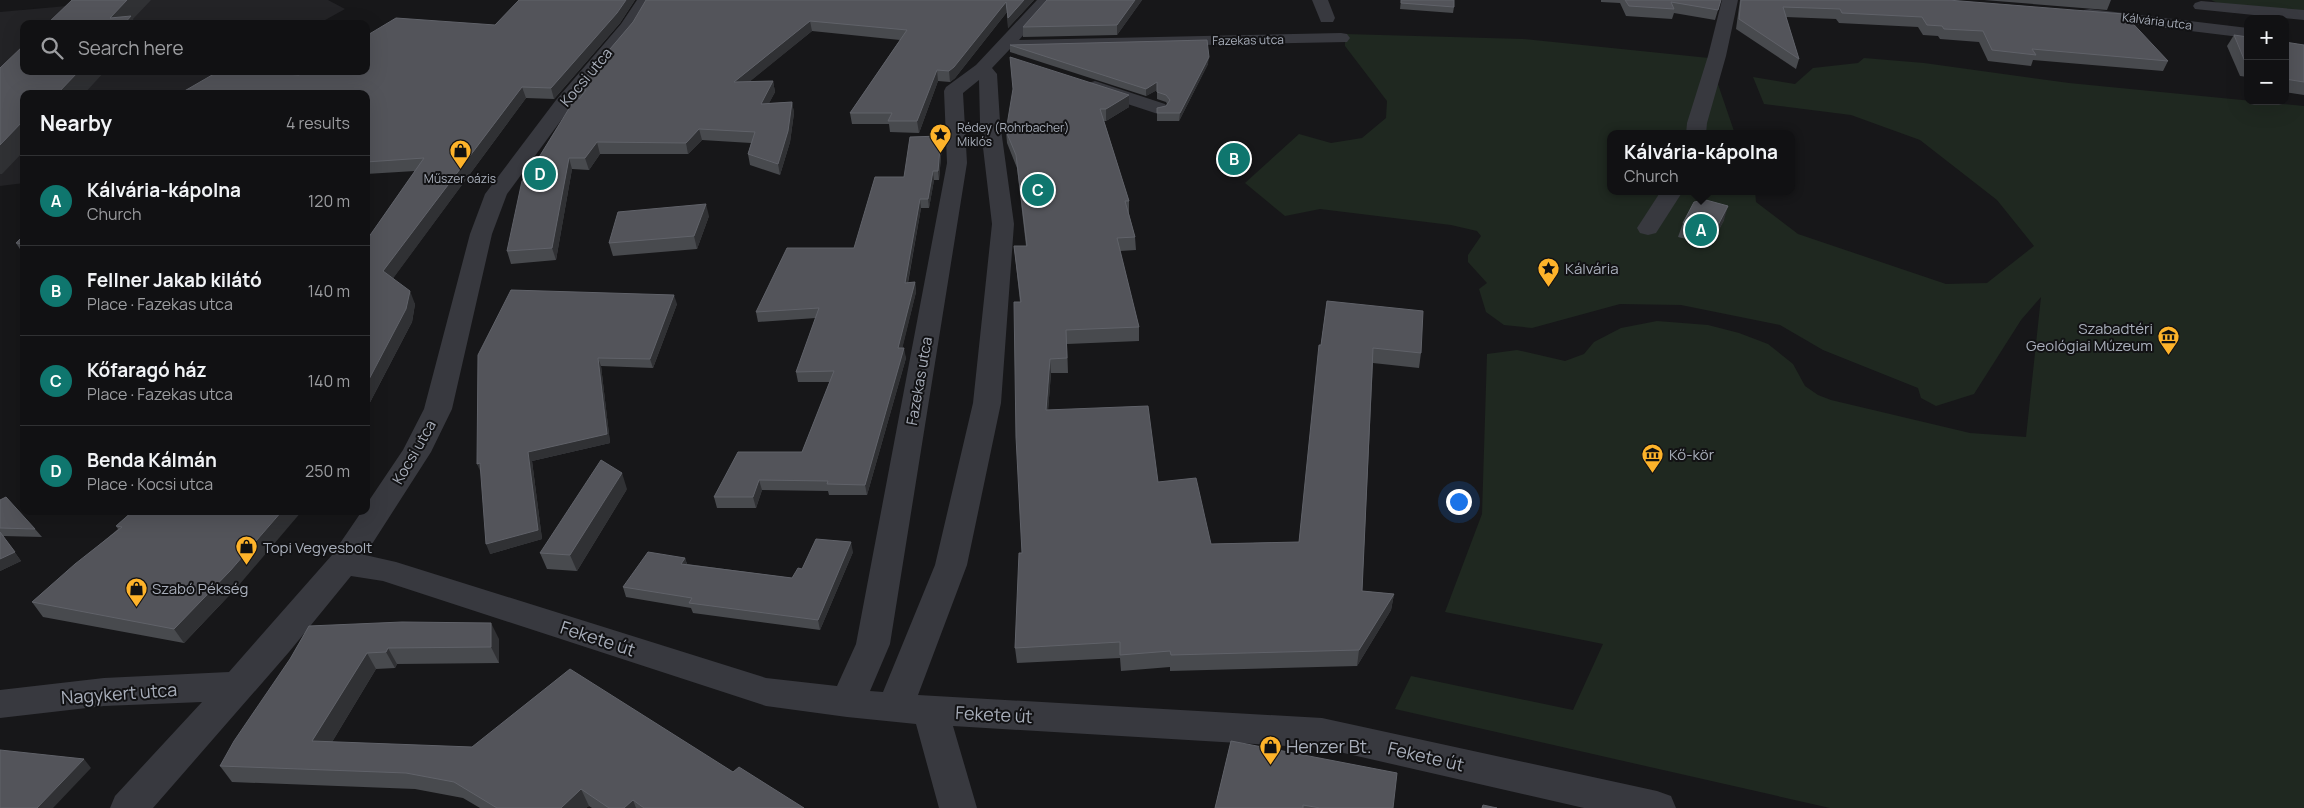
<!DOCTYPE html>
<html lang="en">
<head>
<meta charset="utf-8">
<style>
  :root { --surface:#111113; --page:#1a1a1c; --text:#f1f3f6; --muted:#9c9da0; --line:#303133; --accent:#0f766e }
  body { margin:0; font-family:Manrope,sans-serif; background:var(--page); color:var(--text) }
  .controls { position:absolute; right:15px; top:15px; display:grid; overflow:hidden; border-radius:10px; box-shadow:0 5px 20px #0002 }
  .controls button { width:45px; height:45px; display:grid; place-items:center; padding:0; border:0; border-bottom:1px solid var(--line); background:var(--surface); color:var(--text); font:25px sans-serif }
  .you { position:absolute; left:1458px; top:501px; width:18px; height:18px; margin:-12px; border:4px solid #fff; border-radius:50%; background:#1a73e8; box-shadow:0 0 0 8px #1a73e833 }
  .badge { display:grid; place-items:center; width:32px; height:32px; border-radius:50%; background:var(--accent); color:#fff; font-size:16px; font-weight:700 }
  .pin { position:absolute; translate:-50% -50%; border:2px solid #fff; box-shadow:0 1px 5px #0006 }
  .popup { position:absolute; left:1607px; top:130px; width:188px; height:65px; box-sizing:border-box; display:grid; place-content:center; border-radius:10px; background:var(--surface); filter:drop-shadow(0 1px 4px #0005); font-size:16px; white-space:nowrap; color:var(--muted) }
  .popup b { font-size:19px; color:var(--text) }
  .popup::after { content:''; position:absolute; left:50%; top:100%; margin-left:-10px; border:10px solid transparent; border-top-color:var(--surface) }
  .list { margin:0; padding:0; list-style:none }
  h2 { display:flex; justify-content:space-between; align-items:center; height:65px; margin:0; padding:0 20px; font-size:21px }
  h2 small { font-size:16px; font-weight:400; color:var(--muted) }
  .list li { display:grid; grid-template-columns:32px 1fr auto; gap:15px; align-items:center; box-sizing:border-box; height:90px; padding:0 20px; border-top:1px solid var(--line) }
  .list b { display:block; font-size:19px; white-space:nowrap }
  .list p { margin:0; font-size:16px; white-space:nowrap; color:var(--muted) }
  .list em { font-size:16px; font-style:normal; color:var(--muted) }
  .icon { flex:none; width:28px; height:28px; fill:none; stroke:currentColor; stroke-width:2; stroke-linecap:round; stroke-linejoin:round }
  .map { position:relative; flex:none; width:2304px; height:808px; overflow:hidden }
  .search { position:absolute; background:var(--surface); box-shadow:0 5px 20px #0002; left:20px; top:20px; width:350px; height:55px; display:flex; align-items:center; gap:12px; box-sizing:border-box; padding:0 18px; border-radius:10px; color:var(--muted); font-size:19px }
  .panel { position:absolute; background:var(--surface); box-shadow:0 5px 20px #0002; left:20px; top:90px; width:350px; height:425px; border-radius:10px }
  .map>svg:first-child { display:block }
  .built { fill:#232326 }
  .green { fill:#1f2820 }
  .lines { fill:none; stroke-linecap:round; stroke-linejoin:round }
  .minor { fill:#38393f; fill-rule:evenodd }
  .wall { fill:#484a4e }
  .shaded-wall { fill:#303134 }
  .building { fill:#53545a; stroke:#606269 }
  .labels { text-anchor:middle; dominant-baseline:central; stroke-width:4; stroke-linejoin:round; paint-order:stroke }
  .far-street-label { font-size:12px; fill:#a8aeba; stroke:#121214 }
  .far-poi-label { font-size:12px; fill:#a8aeba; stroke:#121214; text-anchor:start }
  .street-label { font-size:15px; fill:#a8aeba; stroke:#121214 }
  .poi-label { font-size:15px; fill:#a8aeba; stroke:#121214; text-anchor:start }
  .near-street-label { font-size:18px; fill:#a8aeba; stroke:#121214 }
  .near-poi-label { font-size:18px; fill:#a8aeba; stroke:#121214; text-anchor:start }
</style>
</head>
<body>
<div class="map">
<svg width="2304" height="808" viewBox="0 0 2304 808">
  <rect width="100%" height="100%" fill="#171719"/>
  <path class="built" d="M134 0H328L345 9 318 24H24V71H231L190 94H24V183L0 186V12Z"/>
  <g class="green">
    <path d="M2211 0H2304V11L2220 4Z"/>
    <path d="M1345 34 1523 39 1709 58 1735 134H1611V191H1755L1756 202 1798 234 1946 284 1987 283 2034 246 1997 200 1920 140 1851 115 1764 104 1753 77 1795 84 1813 68 1858 63 1864 58 1924 63 2069 83 2304 106V808H1830L1395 709 1411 676 1573 710 1603 644 1445 612 1482 514 1487 354 1517 350 1565 361 1584 354 1594 342 1621 328 1657 321 1708 325 1739 333 1768 344 1793 364 1805 386 1818 395 1831 400 1970 433 2026 437 2041 297 2021 320 1974 394 1936 406 1921 398 1918 388 1823 350 1780 325 1681 305 1620 304 1532 328 1504 325 1486 312 1479 289 1487 283 1468 262V255L1481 236 1477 231 1451 225 1320 209 1285 216 1245 183 1299 134 1331 143 1362 138 1386 118 1387 101 1345 46Z"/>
  </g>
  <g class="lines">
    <g class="minor">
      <path d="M637 0H653L634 31 570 108 507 194 492 234 452 409 431 452 365 555 396 562 766 678 837 686 856 644 947 163 944 91 946 87 976 65 1037 0H1054L1019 40 1341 33 1347 34 1350 38 1347 42 1010 49 992 68 997 74 1000 122 1014 224 1001 403 967 565 918 695 1322 718 1657 791 1671 796 1676 808H1584L1322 748 953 726 977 808H939L916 724 847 717 766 706 383 581 351 576 289 652 153 808H110L115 796 202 702 104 706 0 718V690L104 678 229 672 332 555 362 511H366V505L403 450 424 409 470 234 485 194 556 100 621 24ZM979 80 980 122 992 224 973 403 935 565 883 692 870 691 890 644 967 163 963 93Z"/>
      <path d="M1312 0H1328L1335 18 1333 22H1321Z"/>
      <path d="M1722 0H1738L1726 56 1707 123 1706 134H1686L1687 123 1708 56Z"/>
      <path d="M2201 1 2304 10V20L2195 9 2193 6 2195 3Z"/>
      <path d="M2090 9 2248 28V38L2084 18 2082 14 2084 10Z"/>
      <path d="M1095 81 1165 104 1168 108 1165 112 1158 114 1088 91 1086 87 1088 83Z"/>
      <path d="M1661 191H1683L1656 233 1648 235 1640 233 1637 228Z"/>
    </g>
  </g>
  <g class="wall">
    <path d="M519 0H635L620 23 554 99 526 98 393 278 415 304 412 322 366 410V241L415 171 366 174V94H181V93L299 75 495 25Z"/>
    <path d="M1034 0 1008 28 1007 12 955 78 950 82 938 81 919 133 890 132 889 124H852L850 113 900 40 812 31 750 81H773L775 92 769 103 792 102 794 113 790 142 780 175 750 165 748 154 751 143 702 140 688 154H600L589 170 572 169 556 260 511 264 507 251 536 162 578 95 576 89 633 22Z"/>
    <path d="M1142 0 1117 35 1023 37V27Z"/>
    <path d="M1401 0 1454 7 1453 13 1400 9Z"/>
    <path d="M1601 0H1721L1715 20 1674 13 1672 19 1626 16 1620 3 1601 2Z"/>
    <path d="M1740 0H1948L2168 61 2163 71 2033 60 2031 66 1988 61 1979 42 1940 39 1938 36 1923 35 1918 27 1839 23 1836 19 1786 17 1799 59 1796 69 1736 29Z"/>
    <path d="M1969 0H2111L2107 10 1984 0Z"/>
    <path d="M2234 35 2248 37V77L2240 76 2227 46Z"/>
    <path d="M2285 42 2304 45V95L2285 92Z"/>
    <path d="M1010 45 1208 64 1179 121H1157V108L1166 106 1167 104 1166 102 1157 99V90L1146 96 1010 52Z"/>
    <path d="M1129 95V107L1106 121H1104L1129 201V214L1135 237 1136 250 1120 251 1139 327V341L1067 344 1068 373H1051L1048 410 1158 482 1211 544 1299 542 1321 345 1327 301 1421 353 1419 368 1373 363 1362 591 1394 594 1391 610 1357 666 1170 671V667L1121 671 1120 658 1017 663 1015 648 1022 553 1020 302 1014 246H1026L1017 168 1007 143 1006 131Z"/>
    <path d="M941 136 942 144 939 180H934L929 208H921L908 283 915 282 916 292 902 348 906 358 867 495H829L828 491 762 490 756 508H717L714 497 802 452 830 382H798L796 372 816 318 758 322 756 312 854 248 904 177Z"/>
    <path d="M709 216 697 249 613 256 609 243Z"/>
    <path d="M1724 220 1711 245 1678 237 1683 223Z"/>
    <path d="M24 235V255L16 243Z"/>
    <path d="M511 290 677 304 653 368 601 366 610 443 532 461 542 539 490 554Z"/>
    <path d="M627 489 577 571 547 569 540 553Z"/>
    <path d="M0 500 35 529 42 537 3 536 21 561 0 571Z"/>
    <path d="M133 511 239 585 184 643 43 617 32 602 118 529 116 526Z"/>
    <path d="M853 552 820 630 693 613 691 608 626 597 623 587 685 558 687 564 792 578 802 569Z"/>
    <path d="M309 626 499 639V663L397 664 395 668 376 669 332 742 733 772 804 808H592L589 806 586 808H480L463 798 415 789 232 782 220 766 290 659Z"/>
    <path d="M1231 741 1393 808H1215Z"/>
  </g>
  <g class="shaded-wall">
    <path d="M127 0H151L133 19 135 24H113L110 18Z"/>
    <path d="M626 0H635L620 23 554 99 551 88Z"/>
    <path d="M1024 0H1034L1008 28V18Z"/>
    <path d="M1135 0H1142L1117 35V25Z"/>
    <path d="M1006 2 1007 12 955 78 950 82 949 71Z"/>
    <path d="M810 21 812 31 737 92 734 82Z"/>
    <path d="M1209 57 1208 64 1179 121 1180 113Z"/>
    <path d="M937 70 938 81 919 133 917 121Z"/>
    <path d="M79 71H105L84 94H57Z"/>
    <path d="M773 81 775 92 763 115 761 104Z"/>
    <path d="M1157 82V90L1146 96V89Z"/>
    <path d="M522 87 526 98 389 284 383 271Z"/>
    <path d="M1129 95V107L1106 121V109Z"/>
    <path d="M792 102 794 113 790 142 780 175 778 164Z"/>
    <path d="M24 120V151L2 174H0V145Z"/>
    <path d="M699 129 702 140 688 154 686 143Z"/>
    <path d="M941 136 942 144 939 180 938 171Z"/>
    <path d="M597 142 600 154 589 170 585 158Z"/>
    <path d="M569 158 572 169 556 260 552 248Z"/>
    <path d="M933 171 934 180 929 208 928 199Z"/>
    <path d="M920 199 921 208 906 292 905 283Z"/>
    <path d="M706 204 709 216 697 249 694 236Z"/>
    <path d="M1728 206 1724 220 1711 245 1715 231Z"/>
    <path d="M915 282 916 292 900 358 898 348Z"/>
    <path d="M410 291 415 304 412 322 366 410V385Z"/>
    <path d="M674 295 677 304 653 368 650 359Z"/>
    <path d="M904 348 906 358 867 495 865 485Z"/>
    <path d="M598 358 601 366 610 443 532 461 542 539 490 554 486 544 528 452Z"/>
    <path d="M1050 359 1051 373 1047 425 1046 410Z"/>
    <path d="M480 463 481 473 477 464Z"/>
    <path d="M622 473 627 489 577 571 570 555Z"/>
    <path d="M759 480 762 490 756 508 753 497Z"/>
    <path d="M282 511H302L239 585 184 643 174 629Z"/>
    <path d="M3 536 21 561 0 571V559Z"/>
    <path d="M851 542 853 552 820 630 818 620Z"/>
    <path d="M685 558 688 568 681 564Z"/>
    <path d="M1394 594 1391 610 1357 666 1359 650Z"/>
    <path d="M491 623 499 639V663L491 647Z"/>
    <path d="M388 648 397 664 395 668 386 652Z"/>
    <path d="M367 653 376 669 323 757 312 741Z"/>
    <path d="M84 759 91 768 53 808H37Z"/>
    <path d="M581 789 589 806 586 808H561Z"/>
    <path d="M633 800 636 808H624Z"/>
  </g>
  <g class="building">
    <path d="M72 0H127L110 18 131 16 124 24H47Z"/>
    <path d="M519 0H626L617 13 551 88 522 87 383 271 410 291 406 309 366 385V241L424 158 366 162V94H196L181 93 219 71H241L299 75 305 71H366V36L396 18 495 25Z"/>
    <path d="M646 0H1024L1008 18 1006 2 954 67 949 71 937 70 917 121H888L892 113H850L907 30 810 21 734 82 773 81 761 104 792 102 788 131 778 164 748 154 755 132 699 129 686 143 597 142 585 158H569L552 248 507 251 522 181 536 162 578 94 579 99 586 90 576 89 633 22Z"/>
    <path d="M1047 0H1135L1117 25 1023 27Z"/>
    <path d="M1401 0H1454V7L1401 3Z"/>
    <path d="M1625 0H1721L1718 10 1671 2 1674 9 1629 6Z"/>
    <path d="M1741 0H1948L2124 14 2168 61 2032 49 2036 55 1992 50 1983 31 1944 29 1942 26 1927 25 1922 17 1842 13 1840 9 1783 7 1799 59 1739 19Z"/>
    <path d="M2234 35 2248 37V64H2246Z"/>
    <path d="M1207 40 1209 57 1180 113H1157V108L1166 106 1170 100 1166 95 1157 92V82L1146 89 1010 45Z"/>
    <path d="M2285 42 2304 45V82L2285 79Z"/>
    <path d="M24 45V71H79L57 94H24V120L0 145V68Z"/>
    <path d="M1010 57 1129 95 1106 109H1100L1129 201H1125L1135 237 1117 238 1139 327 1066 330 1067 358 1050 359 1046 410 1148 406 1158 482 1196 478 1211 544 1299 542 1319 345H1321L1327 301 1423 311 1421 353 1373 348 1362 591 1394 594 1359 650 1171 655 1170 651 1120 655V642L1015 648 1019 553H1022L1016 437 1014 302H1021L1014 246H1027L1016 155 1006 131 1013 89Z"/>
    <path d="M941 136 938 171H933L928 199H920L905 283 915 282 898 348H904L865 485 827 484 828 481 759 480 753 497H714L738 452H802L834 371 796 372 819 308 756 312 787 248H854L875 177H904L910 137Z"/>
    <path d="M1706 200 1728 206 1715 231 1683 223 1694 202Z"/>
    <path d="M706 204 694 236 609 243 618 212Z"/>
    <path d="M24 235V244L16 243Z"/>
    <path d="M511 290 674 295 650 359 598 358 607 434 528 452 538 530 486 544 480 463 477 464 478 355Z"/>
    <path d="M601 460 622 473 570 555 540 553Z"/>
    <path d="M6 497 35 529 0 528V500Z"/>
    <path d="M133 511H282L230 571 174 629 32 602 75 564 122 527 116 526Z"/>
    <path d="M0 532 15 552 0 559Z"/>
    <path d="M816 539 851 542 818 620 689 603 692 598 623 587 648 552 685 558 681 564 792 578 798 568 802 569Z"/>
    <path d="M402 622 491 623V647L388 648 386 652 367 653 312 741 472 747 570 669 733 772 739 767 804 808H644L633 800 624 808H609L581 789 561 808H497L454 782 406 773 220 766 234 741 290 659 309 626Z"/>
    <path d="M1231 741 1397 773 1393 808H1320L1303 805V808H1215Z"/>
    <path d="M0 750 84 759 37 808H0Z"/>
    <path d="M1483 805 1497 808H1482Z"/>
  </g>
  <defs>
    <symbol id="sight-pin" viewBox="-11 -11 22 30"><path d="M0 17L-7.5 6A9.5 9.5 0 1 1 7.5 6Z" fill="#feb32a" stroke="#121214"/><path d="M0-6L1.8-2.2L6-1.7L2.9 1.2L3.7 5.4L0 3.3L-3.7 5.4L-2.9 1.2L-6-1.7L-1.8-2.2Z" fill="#111"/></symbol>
    <symbol id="shop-pin" viewBox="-11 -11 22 30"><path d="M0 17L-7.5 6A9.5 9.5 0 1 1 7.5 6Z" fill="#feb32a" stroke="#121214"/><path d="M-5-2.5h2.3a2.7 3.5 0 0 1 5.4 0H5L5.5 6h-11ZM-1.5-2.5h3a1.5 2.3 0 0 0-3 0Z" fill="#111"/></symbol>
    <symbol id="museum-pin" viewBox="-11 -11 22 30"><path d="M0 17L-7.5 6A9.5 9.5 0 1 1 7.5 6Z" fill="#feb32a" stroke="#121214"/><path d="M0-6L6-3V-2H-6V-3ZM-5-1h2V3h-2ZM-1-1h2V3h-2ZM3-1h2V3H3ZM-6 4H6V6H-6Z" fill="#111"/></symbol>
  </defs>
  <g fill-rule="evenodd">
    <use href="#sight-pin" x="928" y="122" width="25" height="34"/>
    <use href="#shop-pin" x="448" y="138" width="25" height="34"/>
    <use href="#sight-pin" x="1536" y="256" width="25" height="34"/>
    <use href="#museum-pin" x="2156" y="324" width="25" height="34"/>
    <use href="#museum-pin" x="1640" y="442" width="25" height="34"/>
    <use href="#shop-pin" x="234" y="534" width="25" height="34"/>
    <use href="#shop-pin" x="124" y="576" width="25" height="34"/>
    <use href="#shop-pin" x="1258" y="734" width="25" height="34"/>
  </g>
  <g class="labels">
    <g class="far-street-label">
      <text transform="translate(2157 21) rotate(7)">Kálvária utca</text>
      <text transform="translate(1248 40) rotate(-1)">Fazekas utca</text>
    </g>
    <g class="far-poi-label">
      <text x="957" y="127">Rédey (Rohrbacher)<tspan x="957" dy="14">Miklós</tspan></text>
      <text x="460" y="178" text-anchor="middle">Műszer oázis</text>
    </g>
    <g class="street-label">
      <text transform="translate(586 77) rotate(-50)">Kocsi utca</text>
      <text transform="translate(919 381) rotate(-80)">Fazekas utca</text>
      <text transform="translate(414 452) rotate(-60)">Kocsi utca</text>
    </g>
    <g class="poi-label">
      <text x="1565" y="268">Kálvária</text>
      <text x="2153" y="328" text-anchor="end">Szabadtéri<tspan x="2153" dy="17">Geológiai Múzeum</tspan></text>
      <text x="1669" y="454">Kő-kör</text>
      <text x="263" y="547">Topi Vegyesbolt</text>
      <text x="152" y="588">Szabó Pékség</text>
    </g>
    <g class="near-street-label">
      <text transform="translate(598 638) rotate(18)">Fekete út</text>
      <text transform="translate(119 693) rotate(-4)">Nagykert utca</text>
      <text transform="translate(994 714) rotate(3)">Fekete út</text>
      <text transform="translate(1426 756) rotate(13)">Fekete út</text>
    </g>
    <g class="near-poi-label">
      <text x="1286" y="746">Henzer Bt.</text>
    </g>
  </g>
</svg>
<div class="controls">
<button>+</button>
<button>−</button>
</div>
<div class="you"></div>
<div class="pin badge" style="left:1701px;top:230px">A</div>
<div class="popup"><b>Kálvária-kápolna</b>Church</div>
<div class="pin badge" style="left:1234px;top:159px">B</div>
<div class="pin badge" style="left:1038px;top:190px">C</div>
<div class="pin badge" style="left:540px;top:174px">D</div>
<div class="search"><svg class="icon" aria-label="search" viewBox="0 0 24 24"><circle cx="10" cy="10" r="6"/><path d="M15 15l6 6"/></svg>Search here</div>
<section class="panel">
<h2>Nearby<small>4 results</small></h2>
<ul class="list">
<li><span class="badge">A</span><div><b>Kálvária-kápolna</b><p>Church</p></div><em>120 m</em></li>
<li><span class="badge">B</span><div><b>Fellner Jakab kilátó</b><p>Place · Fazekas utca</p></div><em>140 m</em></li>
<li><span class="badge">C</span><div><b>Kőfaragó ház</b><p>Place · Fazekas utca</p></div><em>140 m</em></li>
<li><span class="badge">D</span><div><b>Benda Kálmán</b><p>Place · Kocsi utca</p></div><em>250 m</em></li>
</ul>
</section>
</div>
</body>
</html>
